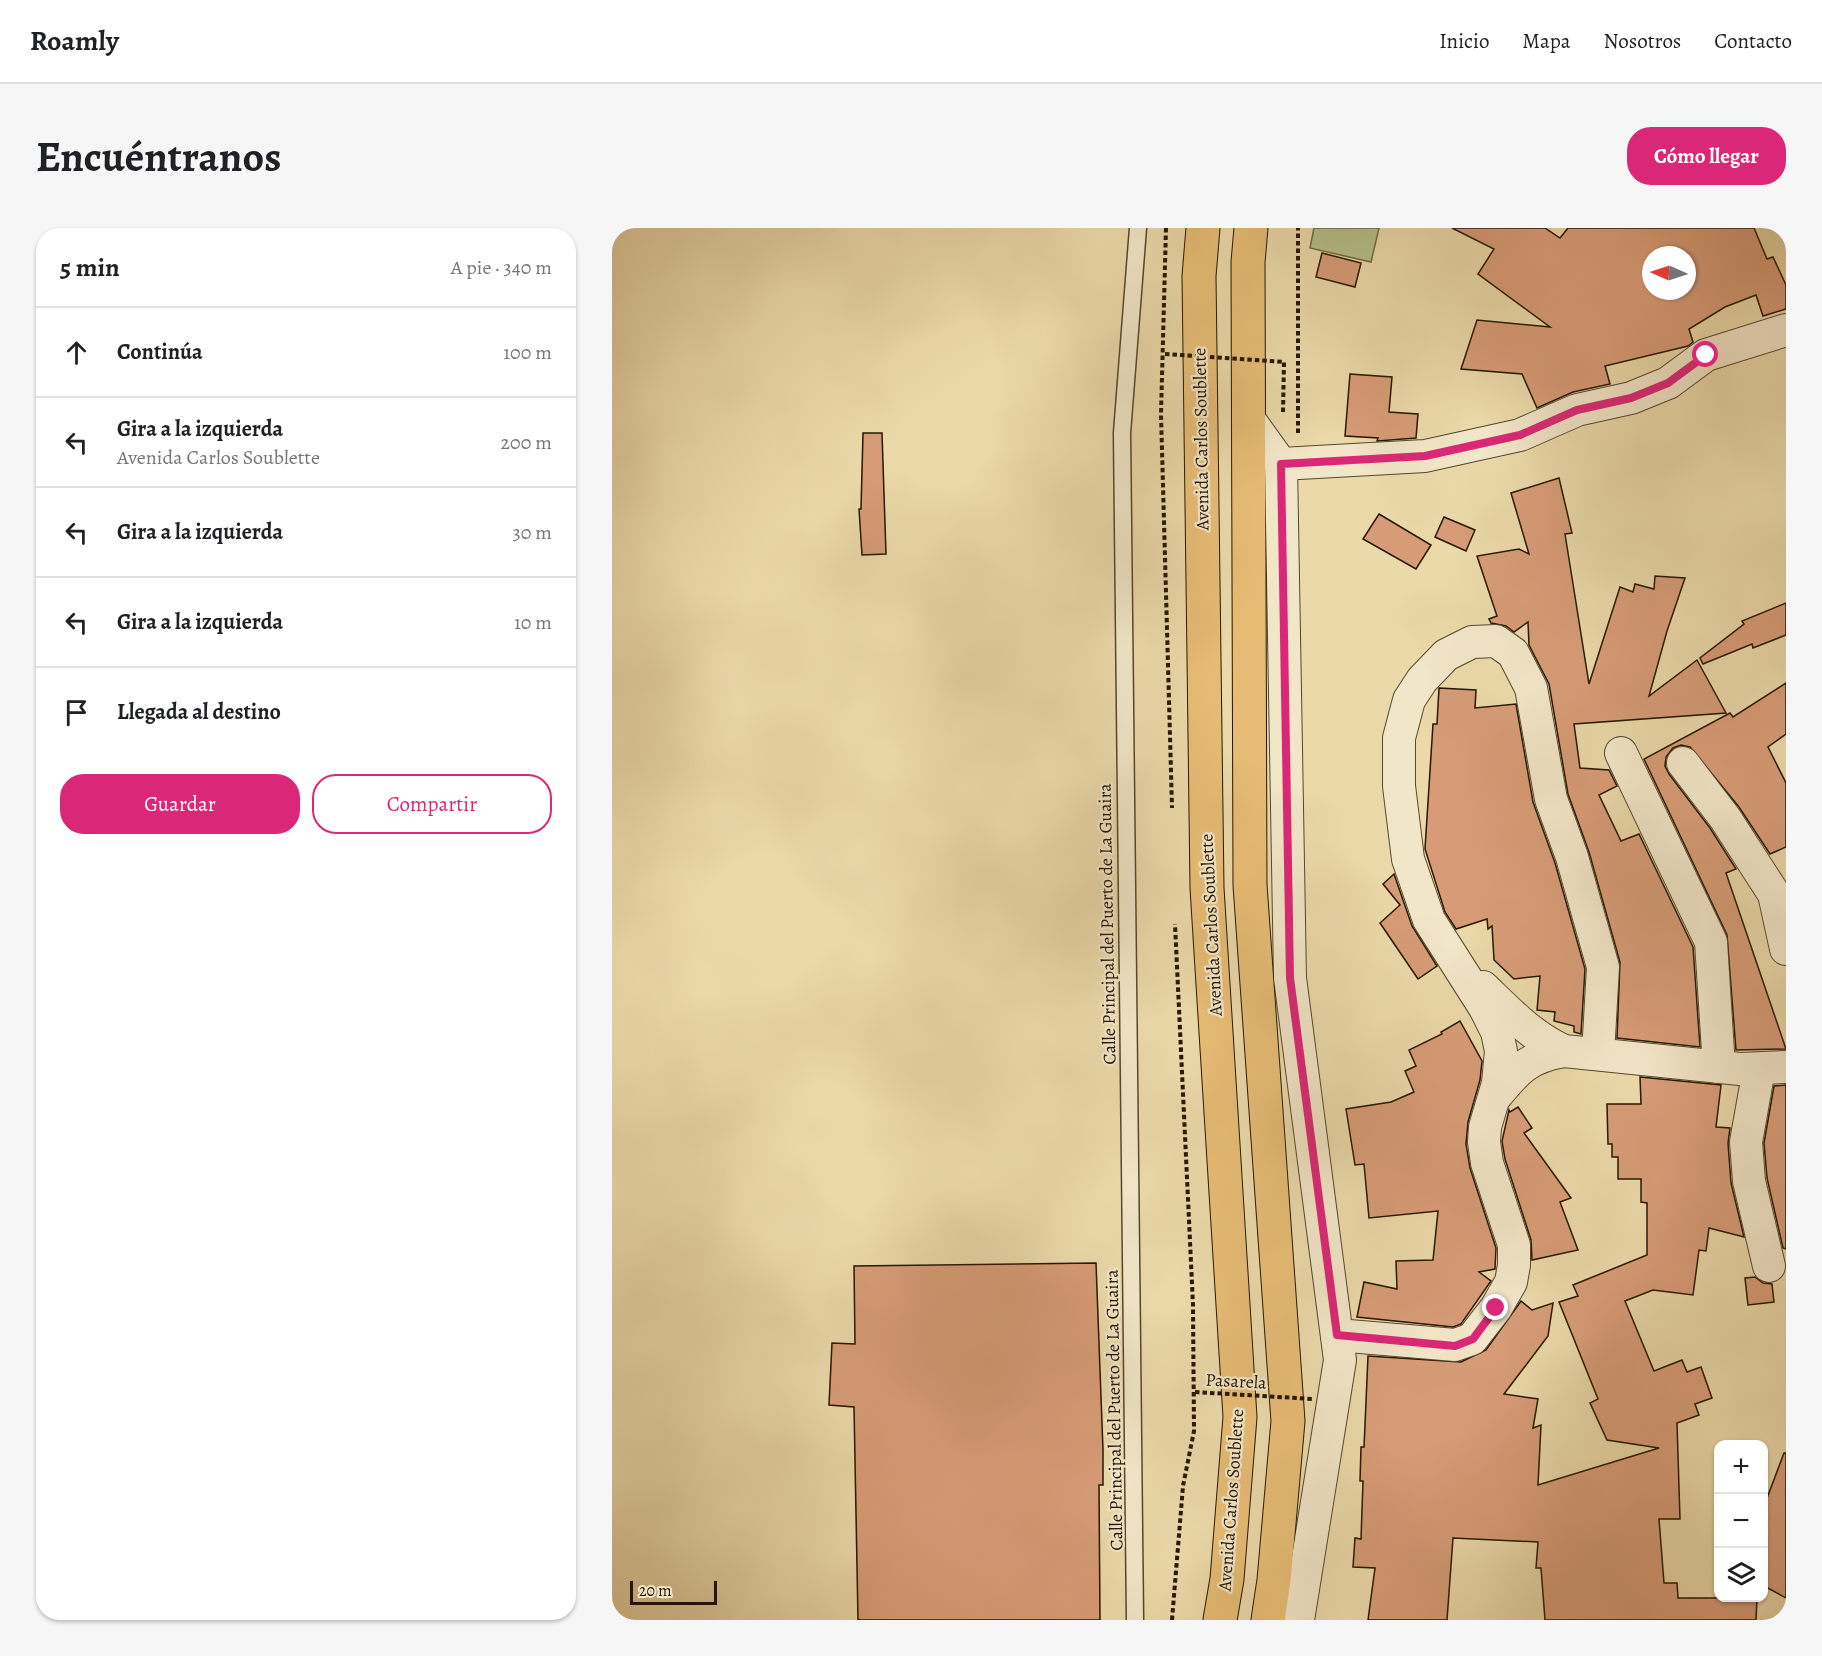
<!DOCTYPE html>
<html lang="es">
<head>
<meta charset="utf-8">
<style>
  :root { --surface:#fff; --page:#f6f6f6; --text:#202124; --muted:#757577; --line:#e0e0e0; --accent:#db2777 }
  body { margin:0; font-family:Alegreya,serif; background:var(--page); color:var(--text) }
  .controls { position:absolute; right:18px; bottom:18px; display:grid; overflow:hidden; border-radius:12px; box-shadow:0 2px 4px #0004 }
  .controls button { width:54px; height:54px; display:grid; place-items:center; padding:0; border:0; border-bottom:2px solid var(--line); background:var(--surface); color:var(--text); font:30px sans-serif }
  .compass { position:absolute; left:1030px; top:18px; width:54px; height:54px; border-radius:50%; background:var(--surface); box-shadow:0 2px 4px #0004; rotate:273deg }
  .scale { position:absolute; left:18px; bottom:15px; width:87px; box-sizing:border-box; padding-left:6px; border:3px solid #251603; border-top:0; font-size:16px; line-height:21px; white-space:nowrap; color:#251603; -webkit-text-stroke:4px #f2e6c8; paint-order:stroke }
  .stop { position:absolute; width:18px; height:18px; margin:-14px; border:4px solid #db2777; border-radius:50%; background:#fff }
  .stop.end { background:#db2777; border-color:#fff; box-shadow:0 2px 6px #0008 }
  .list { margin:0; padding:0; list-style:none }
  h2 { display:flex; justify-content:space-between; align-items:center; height:78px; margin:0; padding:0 24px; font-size:26px }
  h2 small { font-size:20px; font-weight:400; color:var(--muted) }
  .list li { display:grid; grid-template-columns:39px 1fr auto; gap:18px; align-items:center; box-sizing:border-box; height:90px; padding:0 24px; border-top:2px solid var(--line) }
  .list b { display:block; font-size:22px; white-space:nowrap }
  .list p { margin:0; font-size:20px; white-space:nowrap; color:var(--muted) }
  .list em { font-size:20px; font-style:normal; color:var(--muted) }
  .actions { display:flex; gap:12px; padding:18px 24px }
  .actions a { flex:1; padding:14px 0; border:2px solid var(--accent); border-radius:24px; text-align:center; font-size:21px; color:var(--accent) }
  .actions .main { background:var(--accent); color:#fff }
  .icon { flex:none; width:33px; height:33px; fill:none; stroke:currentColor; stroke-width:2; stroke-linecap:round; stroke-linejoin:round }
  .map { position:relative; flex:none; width:1174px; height:1392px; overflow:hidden; border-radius:24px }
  header { display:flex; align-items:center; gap:36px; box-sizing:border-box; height:84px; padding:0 30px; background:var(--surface); border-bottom:2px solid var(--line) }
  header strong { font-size:28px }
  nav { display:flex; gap:33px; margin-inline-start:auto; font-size:21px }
  .intro { display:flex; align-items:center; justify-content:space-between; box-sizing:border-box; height:144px; padding:0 36px }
  h1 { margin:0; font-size:42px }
  .button { padding:15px 27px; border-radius:24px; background:var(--accent); color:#fff; font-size:21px; font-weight:700 }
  main { display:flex; gap:36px; padding:0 36px }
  aside { flex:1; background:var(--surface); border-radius:24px; box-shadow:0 2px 4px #0004 }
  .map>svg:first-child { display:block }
  .green { fill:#b5c08b; stroke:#6d6b47; stroke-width:1.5 }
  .building { fill:#d79c77; stroke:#251603; stroke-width:1.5; fill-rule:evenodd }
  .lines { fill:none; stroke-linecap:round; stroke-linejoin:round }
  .lane-casing { stroke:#56472d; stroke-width:19 }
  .street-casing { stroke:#56472d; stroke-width:34 }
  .primary-casing { stroke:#251603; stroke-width:35 }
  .path { stroke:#251603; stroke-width:4; stroke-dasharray:4.5 3; stroke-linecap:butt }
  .lane { stroke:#f2e6c8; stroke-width:16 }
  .street { stroke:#f2e6c8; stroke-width:32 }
  .primary { stroke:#e6bc75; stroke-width:33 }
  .path-bridge { stroke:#251603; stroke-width:4; stroke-dasharray:4.5 3; stroke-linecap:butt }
  .route { stroke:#db2777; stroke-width:8 }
  .labels { text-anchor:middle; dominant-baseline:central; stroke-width:4.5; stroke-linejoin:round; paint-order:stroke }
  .street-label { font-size:18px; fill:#251603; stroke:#f2e6c8 }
</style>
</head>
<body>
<header>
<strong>Roamly</strong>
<nav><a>Inicio</a><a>Mapa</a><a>Nosotros</a><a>Contacto</a></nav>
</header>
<div class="intro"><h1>Encuéntranos</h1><a class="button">Cómo llegar</a></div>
<main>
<aside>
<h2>5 min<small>A pie · 340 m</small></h2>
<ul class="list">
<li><svg class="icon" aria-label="ahead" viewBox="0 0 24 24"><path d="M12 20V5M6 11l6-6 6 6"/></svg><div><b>Continúa</b></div><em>100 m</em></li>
<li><svg class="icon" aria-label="left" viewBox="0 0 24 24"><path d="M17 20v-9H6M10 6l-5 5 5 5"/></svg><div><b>Gira a la izquierda</b><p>Avenida Carlos Soublette</p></div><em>200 m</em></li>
<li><svg class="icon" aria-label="left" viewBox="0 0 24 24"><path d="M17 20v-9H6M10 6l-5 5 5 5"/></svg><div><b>Gira a la izquierda</b></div><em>30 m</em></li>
<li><svg class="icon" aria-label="left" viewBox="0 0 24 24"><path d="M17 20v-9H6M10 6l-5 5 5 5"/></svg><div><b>Gira a la izquierda</b></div><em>10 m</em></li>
<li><svg class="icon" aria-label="arrive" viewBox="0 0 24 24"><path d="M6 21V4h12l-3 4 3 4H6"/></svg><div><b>Llegada al destino</b></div></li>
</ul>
<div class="actions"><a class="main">Guardar</a><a>Compartir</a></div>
</aside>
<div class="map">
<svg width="1174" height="1392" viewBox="0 0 1174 1392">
  <rect width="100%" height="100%" fill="#ebd9aa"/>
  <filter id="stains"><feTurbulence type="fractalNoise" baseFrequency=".00333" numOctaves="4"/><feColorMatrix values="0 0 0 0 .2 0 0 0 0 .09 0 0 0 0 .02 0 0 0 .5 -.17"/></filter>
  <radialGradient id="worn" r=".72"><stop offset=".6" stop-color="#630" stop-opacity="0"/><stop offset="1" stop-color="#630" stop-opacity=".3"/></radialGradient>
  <path class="green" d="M702 0H767L759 34 698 20Z"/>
  <g class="building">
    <path d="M840 0H933L948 10 956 0H1142L1155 31 1161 29 1174 57V81L1151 88 1144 67 1113 79 1077 101 1081 114 1076 118 993 138 998 156 961 164 925 180 910 146 849 141 865 92 938 99 866 46 882 21ZM1039 27H1075V63H1039Z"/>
    <path d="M710 25 749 35 743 59 704 49Z"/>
    <path d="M738 146 780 149 777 184 806 186 804 210 765 213 766 210 733 208Z"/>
    <path d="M251 205H270L274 326 250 327 247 281H249Z"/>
    <path d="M947 250 960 305 953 306 977 456 1008 359 1021 364 1023 356 1042 361 1043 348 1073 350 1055 403 1037 468 1085 432 1114 485 962 496 968 540 997 542 1005 558 987 567 1009 613 1027 606 1081 719 1088 819 1005 810 1008 734 977 624 956 566 937 456 917 417 916 394 902 404 894 398 879 395 877 391 885 388 865 328 907 321 917 326 899 265Z"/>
    <path d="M767 286 819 317 804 341 751 311Z"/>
    <path d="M832 289 863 302 854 323 823 309Z"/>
    <path d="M1174 375V407L1141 420 1140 416 1091 436 1088 430 1132 396 1130 393Z"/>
    <path d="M1174 455V506L1156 519 1174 555V619L1158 626 1127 579 1078 519 1069 517 1061 520 1054 529 1053 538 1057 546 1098 600 1124 641 1114 645 1174 821 1124 822 1115 707 1032 531 1118 485 1121 489Z"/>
    <path d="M827 460 864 462 863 480 904 476 921 574 943 635 973 741 969 806 962 804V798L942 793 943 784 925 782 928 748 902 751 882 732 880 698 876 701 875 691 844 701 833 684 813 621 821 496H825Z"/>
    <path d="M782 646 800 698 825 738 806 751 768 695 788 677 771 656Z"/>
    <path d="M848 793 870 833 868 852 856 894 854 916 858 940 884 1020 883 1041 867 1044 879 1053 849 1096 841 1099 745 1089 752 1054 785 1061 784 1033 821 1032 826 983 757 990 752 936 743 937 734 881 779 874 802 864 793 843 804 838 797 822 830 806 829 804Z"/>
    <path d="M1028 849 1109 857 1104 899 1118 900 1116 915 1119 955 1132 1009 1097 1000 1094 1023 1087 1022 1081 1067 1041 1062 1013 1073 1042 1143 1070 1132 1075 1144 1089 1139 1100 1170 1083 1176 1087 1187 1065 1195 1068 1291H1047L1052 1355H1065L1066 1370H1145L1144 1392H933L929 1340H924L926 1314 841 1310 835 1392H756L763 1340 741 1339 743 1310 749 1311 751 1253H748L749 1219H752L756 1128 849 1134 874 1122 909 1073 920 1082 941 1075 936 1108 892 1166 926 1171 921 1200 929 1197 926 1257 1047 1220 995 1212 978 1175 986 1171 947 1074 966 1068 961 1057 1035 1027V975L1029 974V951H1006V929H1000V916H996L995 876H1029Z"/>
    <path d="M1174 857V1021L1171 1020 1155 950 1152 915 1162 858Z"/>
    <path d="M906 879 920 900 912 905 959 970 948 974 966 1022 920 1032 919 1012 893 931 890 913 897 882 898 884Z"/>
    <path d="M484 1035 491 1222V1257H487L488 1392H246L242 1179 217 1177 220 1115 243 1116 242 1038Z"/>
    <path d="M1143 1049 1151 1055 1160 1056 1162 1074 1136 1077 1133 1050Z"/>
    <path d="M1172 1225H1174V1370L1152 1358V1278Z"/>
  </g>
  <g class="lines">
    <defs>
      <path id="lane" d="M523 1392 510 205 526 0"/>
      <g id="street">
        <path d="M636 190 669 236 678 750 728 1132 686 1392"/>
        <path d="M669 236 813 228 908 207 965 182 1019 170 1056 155 1094 127 1174 102"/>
        <path d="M1009 525 1099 714 1107 839"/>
        <path d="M1071 535 1113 590 1162 666 1174 721"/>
        <path d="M871 759C897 784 919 808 952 823L1128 841 1174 839"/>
        <path d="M1147 841 1134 914 1137 953 1157 1038"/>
        <path d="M883 869C905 842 916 829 952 823"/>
        <path d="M725 1107 843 1117 860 1111 884 1080 899 1054 902 1037V1017L875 935 872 914 873 899 886 855 889 823 885 804 873 780 817 692 796 631 787 558V510L797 472 810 452 834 427 860 414 884 413 901 425 919 460 939 571 960 629 991 739 986 826"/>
      </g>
      <g id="primary">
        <path d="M591 0 587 48 595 660 628 1189 615 1351 608 1392"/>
        <path d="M639 0 636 34 638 657 676 1193 662 1352 656 1392"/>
      </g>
    </defs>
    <use href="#lane" class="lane-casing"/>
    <use href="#street" class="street-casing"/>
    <use href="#primary" class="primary-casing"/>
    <g class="path">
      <path d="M554 0 549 186 560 580"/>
      <path d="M671 184 672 134"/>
      <path d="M686 205V0"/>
      <path d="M560 1392 571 1258 582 1203 581 1077 563 696"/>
    </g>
    <use href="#lane" class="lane"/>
    <use href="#street" class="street"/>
    <use href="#primary" class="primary"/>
    <g class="path-bridge">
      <path d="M553 126 672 134"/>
      <path d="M583 1164 701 1171"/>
    </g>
  </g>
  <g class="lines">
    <path class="route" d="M884 1080 861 1111 843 1118 725 1107 678 750 669 236 813 228 908 207 965 182 1019 170 1056 155 1094 127"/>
  </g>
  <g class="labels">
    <g class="street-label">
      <text transform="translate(589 211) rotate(-91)">Avenida Carlos Soublette</text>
      <text transform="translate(495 696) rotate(-91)">Calle Principal del Puerto de La Guaira</text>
      <text transform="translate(599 697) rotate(-93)">Avenida Carlos Soublette</text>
      <text transform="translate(624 1153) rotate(3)">Pasarela</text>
      <text transform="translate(502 1182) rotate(-91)">Calle Principal del Puerto de La Guaira</text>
      <text transform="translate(619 1272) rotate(-86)">Avenida Carlos Soublette</text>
    </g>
  </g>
  <rect width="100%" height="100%" filter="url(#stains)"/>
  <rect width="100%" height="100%" fill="url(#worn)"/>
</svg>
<div class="controls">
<button>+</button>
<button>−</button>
<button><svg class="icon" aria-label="layers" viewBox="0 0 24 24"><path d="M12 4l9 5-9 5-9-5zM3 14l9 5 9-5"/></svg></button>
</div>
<svg class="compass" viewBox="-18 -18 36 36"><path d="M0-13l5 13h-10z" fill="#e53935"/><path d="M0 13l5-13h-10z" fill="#757577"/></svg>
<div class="scale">20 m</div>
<div class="stop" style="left:1094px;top:127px"></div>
<div class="stop end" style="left:884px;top:1080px"></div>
</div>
</main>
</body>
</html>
